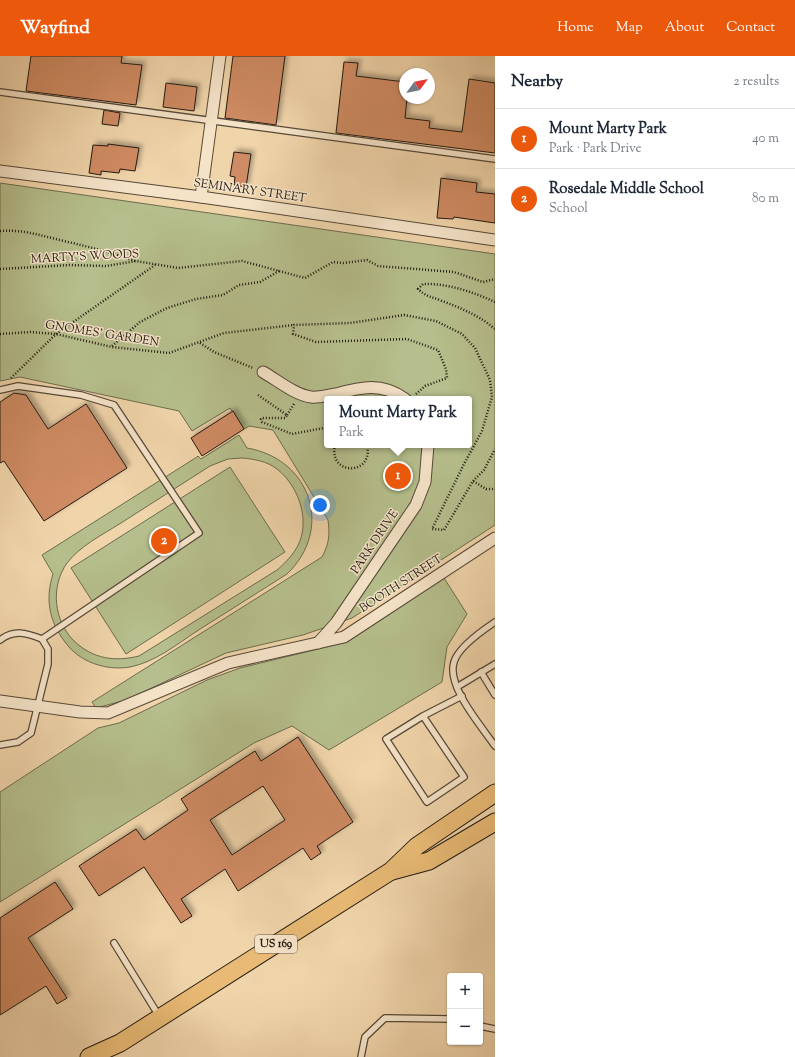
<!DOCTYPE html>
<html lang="en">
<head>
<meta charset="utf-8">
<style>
  :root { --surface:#fff; --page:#f2f2f3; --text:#1f2937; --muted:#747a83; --line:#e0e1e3; --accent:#ea580c }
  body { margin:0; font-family:"Sorts Mill Goudy",serif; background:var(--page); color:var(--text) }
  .controls { position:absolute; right:12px; bottom:12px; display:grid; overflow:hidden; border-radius:4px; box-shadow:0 1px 3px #0004 }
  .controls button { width:36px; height:36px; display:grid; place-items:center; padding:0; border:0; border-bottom:1px solid var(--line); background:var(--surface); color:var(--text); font:20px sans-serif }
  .compass { position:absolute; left:399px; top:12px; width:36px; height:36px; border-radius:50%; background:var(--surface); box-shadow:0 1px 3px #0004; rotate:57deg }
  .you { position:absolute; left:320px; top:449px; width:14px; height:14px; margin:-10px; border:3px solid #fff; border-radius:50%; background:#1a73e8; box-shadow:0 0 0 6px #1a73e833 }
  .badge { display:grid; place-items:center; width:26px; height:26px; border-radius:50%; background:var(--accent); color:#fff; font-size:13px; font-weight:700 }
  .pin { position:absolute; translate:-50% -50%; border:2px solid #fff; box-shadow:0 1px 4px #0006 }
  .popup { position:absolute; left:324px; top:340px; width:148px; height:52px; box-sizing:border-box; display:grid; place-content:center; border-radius:4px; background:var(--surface); filter:drop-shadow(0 1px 3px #0005); font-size:13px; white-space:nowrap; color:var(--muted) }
  .popup b { font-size:15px; color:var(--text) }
  .popup::after { content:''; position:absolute; left:50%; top:100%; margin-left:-8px; border:8px solid transparent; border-top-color:var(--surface) }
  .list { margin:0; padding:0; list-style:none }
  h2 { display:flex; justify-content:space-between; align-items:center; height:52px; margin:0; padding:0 16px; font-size:17px }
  h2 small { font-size:13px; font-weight:400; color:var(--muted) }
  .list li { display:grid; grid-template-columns:26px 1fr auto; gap:12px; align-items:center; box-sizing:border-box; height:60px; padding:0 16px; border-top:1px solid var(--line) }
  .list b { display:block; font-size:15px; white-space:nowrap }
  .list p { margin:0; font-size:13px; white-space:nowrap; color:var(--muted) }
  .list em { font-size:13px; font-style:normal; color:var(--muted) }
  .map { position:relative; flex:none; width:495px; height:1001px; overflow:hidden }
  header { display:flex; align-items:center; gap:24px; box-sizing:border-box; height:56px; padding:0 20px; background:var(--accent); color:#fff }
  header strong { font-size:19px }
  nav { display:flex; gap:22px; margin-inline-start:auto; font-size:14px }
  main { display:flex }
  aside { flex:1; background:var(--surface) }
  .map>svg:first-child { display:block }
  .green { fill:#b5be8c; stroke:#6c6c4f; fill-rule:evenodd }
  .building { fill:#cf8b63; stroke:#231a12; fill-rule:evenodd; filter:url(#shadow) }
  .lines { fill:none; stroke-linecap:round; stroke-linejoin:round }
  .lane-casing { stroke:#564838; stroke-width:8 }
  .street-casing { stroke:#564838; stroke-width:13 }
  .primary-casing { stroke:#231a12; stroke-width:19 }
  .path { stroke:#231a12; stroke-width:2.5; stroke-dasharray:1 2; stroke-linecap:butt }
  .lane { stroke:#f5e3c8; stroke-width:5.5 }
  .street { stroke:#f5e3c8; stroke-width:11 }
  .primary { stroke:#e8ba75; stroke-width:17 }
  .labels { text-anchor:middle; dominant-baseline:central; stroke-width:3; stroke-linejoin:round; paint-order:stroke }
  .shield { fill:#f5e3c8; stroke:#625649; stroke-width:1 }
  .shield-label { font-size:11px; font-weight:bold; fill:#231a12 }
  .street-label { font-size:12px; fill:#231a12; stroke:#f5e3c8 }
</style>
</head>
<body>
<header>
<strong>Wayfind</strong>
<nav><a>Home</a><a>Map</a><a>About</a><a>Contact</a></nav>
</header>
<main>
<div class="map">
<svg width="495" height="1001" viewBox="0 0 495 1001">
  <defs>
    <filter id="shadow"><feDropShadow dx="3.5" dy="-3.5" stdDeviation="2" flood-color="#0004"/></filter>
  </defs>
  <rect width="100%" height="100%" fill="#f0d4aa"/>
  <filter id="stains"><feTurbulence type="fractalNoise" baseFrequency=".005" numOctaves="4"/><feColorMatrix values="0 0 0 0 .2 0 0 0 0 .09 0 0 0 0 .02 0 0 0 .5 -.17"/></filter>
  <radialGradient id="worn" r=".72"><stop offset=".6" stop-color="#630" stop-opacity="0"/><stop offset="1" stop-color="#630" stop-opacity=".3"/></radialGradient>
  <g class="green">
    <path d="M0 127 495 198V469L352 562 303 579 226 597 126 644 96 652 92 646 322 501C329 488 330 479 328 464L273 374 249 370 244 373 230 352 192 375 179 355 20 321 0 325ZM327 343H469V389H327Z"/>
    <path d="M239 379 247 392C311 403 334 473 287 518 257 537 227 556 197 575 176 589 155 606 130 611 106 615 79 606 65 586 49 565 45 543 53 518L42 499 197 401 198 400 201 403ZM242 402C253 403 267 405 277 413 300 431 313 470 294 496 289 503 283 509 277 514L139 600C115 606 93 603 74 585 54 565 50 531 67 507 80 490 102 479 121 467 151 448 180 429 210 410L228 403Z"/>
    <path d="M230 411 285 496 126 598 71 512Z"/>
    <path d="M444 522 467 558 447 591 442 626 329 694 292 670 254 687 0 846V736L98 672 119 667 207 624 240 612 347 586Z"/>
  </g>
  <g class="building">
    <path d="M31 0H122L121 7 142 9 136 49 26 35Z"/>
    <path d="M233 0H285L276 69 225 62Z"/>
    <path d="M344 6 358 7 356 20 405 26V42H407L405 62 430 65 429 72 462 76 469 23 495 27V97L336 77Z"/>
    <path d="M166 27 197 31 194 55 163 51Z"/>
    <path d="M104 54 120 57 118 70 102 68Z"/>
    <path d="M108 88 139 92 135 115 120 113 119 117 101 115V119L89 117 93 89 108 90Z"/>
    <path d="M234 96 251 98 246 131 234 129 235 121 230 120Z"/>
    <path d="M441 122 477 127 476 136 495 138V167L454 161 453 163 437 162Z"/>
    <path d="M14 337 26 339 48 373 86 348 127 412 44 465 4 405 0 407V346Z"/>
    <path d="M233 355 244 373 202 400 191 382Z"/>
    <path d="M298 681 353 766 317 790 321 797 311 804 303 792 238 835 225 813 181 843 192 860 181 867 144 811 99 840 79 810 136 773 144 784 188 754 181 743 255 695 261 705ZM263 730 285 764 232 799 210 764Z"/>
    <path d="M55 826 73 853 28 882 67 942 57 948 46 930 0 959V862Z"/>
  </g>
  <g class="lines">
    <defs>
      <g id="lane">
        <path d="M0 36 495 103"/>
        <path d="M0 334 18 330 81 339 114 349 199 477 42 583"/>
        <path d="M495 566C483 574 458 592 454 606 446 630 482 671 495 690"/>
        <path d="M0 584C15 573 26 577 42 583L48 593V608L31 677 18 686 0 689"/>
        <path d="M481 616 495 639"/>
        <path d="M457 631 495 608"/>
        <path d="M423 660 464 721 427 746 386 683 423 660 462 640"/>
        <path d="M114 887 159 960"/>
        <path d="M480 970 495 973"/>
        <path d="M361 1001 365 981 385 962 450 963"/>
      </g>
      <g id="street">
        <path d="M0 115 201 141 495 184"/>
        <path d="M201 141 220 0"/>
        <path d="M263 316C277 324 295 339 311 341 319 342 328 339 336 338 361 331 382 326 405 343"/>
        <path d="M318 587 336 567 416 449 425 426 428 389"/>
        <path d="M0 645 80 656 108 657 228 607 344 581 495 482"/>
      </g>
      <g id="primary">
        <path d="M392 815 429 805 495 766"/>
        <path d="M89 1001 120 987 391 815 417 790 495 737"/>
      </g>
    </defs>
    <use href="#lane" class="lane-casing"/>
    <use href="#street" class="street-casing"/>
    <use href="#primary" class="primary-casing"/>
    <g class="path">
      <path d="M0 175C23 173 42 180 64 185 89 191 111 196 135 205"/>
      <path d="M0 213 70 209 106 210 136 205 178 212 242 205 305 222 333 206 343 207 367 204 378 210 454 216 483 226 495 223"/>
      <path d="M495 246C473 236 447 227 423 228L418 233C426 241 433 241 442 245 461 252 480 260 495 273"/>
      <path d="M0 278 30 276 56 278 112 291 169 297 224 277 294 269"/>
      <path d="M200 287 214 296 253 312"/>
      <path d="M112 290 140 266 167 252 196 243 223 239 239 229 260 226 279 215"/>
      <path d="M11 322 56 278 155 209"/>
      <path d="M416 338 425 330 447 322 446 313 438 294 407 283 316 286 293 278 294 269 350 267 404 259 436 265 462 278 475 292 490 324 492 341 482 375 464 408 432 473 444 474 473 425 486 433H495"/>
      <path d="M258 339 287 359 285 362H262L261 363 262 366 292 378 324 372 327 374"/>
      <path d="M287 359 294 348"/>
      <path d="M335 389C328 420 374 420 367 389"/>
      <path d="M473 425 484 414 495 393"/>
    </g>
    <use href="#lane" class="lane"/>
    <use href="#street" class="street"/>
    <use href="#primary" class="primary"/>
  </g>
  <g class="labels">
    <rect class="shield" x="255" y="879" width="42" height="18" rx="3"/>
    <g class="shield-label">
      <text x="276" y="888">US 169</text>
    </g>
    <g class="street-label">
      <text transform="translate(250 135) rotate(8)">SEMINARY STREET</text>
      <text transform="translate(85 201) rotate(-3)">MARTY'S WOODS</text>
      <text transform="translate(102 278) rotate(9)">GNOMES' GARDEN</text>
      <text transform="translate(375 486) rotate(-56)">PARK DRIVE</text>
      <text transform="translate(401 528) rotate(-33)">BOOTH STREET</text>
    </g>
  </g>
  <rect width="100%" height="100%" filter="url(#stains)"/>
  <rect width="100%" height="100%" fill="url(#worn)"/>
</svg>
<div class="controls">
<button>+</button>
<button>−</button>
</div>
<svg class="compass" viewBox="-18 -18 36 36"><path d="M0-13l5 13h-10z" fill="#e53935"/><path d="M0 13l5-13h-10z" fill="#747a83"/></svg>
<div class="you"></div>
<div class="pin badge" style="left:398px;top:420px">1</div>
<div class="popup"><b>Mount Marty Park</b>Park</div>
<div class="pin badge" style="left:164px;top:485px">2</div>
</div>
<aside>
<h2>Nearby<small>2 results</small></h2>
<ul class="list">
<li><span class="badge">1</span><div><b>Mount Marty Park</b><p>Park · Park Drive</p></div><em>40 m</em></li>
<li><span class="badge">2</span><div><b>Rosedale Middle School</b><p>School</p></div><em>80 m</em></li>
</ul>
</aside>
</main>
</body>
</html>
